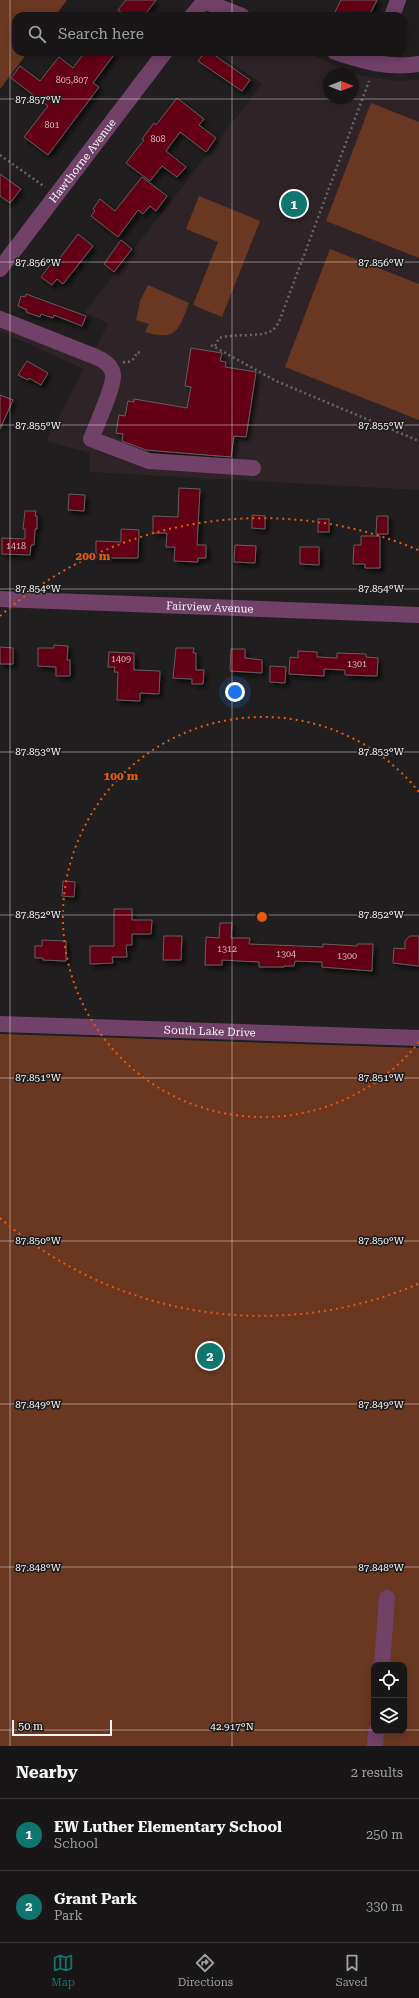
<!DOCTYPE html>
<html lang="en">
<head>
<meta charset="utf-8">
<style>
  :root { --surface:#191617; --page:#262324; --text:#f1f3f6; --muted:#9f9fa1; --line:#373536; --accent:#0f766e }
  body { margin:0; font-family:"Roboto Serif",serif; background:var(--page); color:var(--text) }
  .controls { position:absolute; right:12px; bottom:12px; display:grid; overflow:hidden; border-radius:8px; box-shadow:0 2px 10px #0003 }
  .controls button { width:36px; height:36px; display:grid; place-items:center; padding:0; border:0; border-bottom:1px solid var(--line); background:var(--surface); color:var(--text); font:20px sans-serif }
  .compass { position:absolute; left:323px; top:68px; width:36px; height:36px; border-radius:50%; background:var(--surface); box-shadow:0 2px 10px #0003; rotate:90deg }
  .scale { position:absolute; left:12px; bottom:10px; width:100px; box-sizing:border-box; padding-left:4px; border:2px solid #f6f4f5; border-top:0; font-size:11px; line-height:14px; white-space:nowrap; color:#f6f4f5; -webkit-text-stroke:3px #211e1f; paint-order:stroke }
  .you { position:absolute; left:235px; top:692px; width:14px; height:14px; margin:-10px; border:3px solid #fff; border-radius:50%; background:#1a73e8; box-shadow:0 0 0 6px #1a73e833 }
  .badge { display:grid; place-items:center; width:26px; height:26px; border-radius:50%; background:var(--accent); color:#fff; font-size:13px; font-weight:700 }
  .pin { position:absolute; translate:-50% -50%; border:2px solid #fff; box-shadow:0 1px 4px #0006 }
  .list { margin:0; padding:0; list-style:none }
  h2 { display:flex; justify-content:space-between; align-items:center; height:52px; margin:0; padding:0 16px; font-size:17px }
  h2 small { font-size:13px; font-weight:400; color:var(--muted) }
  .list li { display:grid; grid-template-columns:26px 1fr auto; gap:12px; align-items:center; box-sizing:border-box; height:72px; padding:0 16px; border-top:1px solid var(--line) }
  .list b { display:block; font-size:15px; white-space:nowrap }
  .list p { margin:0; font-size:13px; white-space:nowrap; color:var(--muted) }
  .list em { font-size:13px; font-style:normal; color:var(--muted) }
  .icon { flex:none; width:22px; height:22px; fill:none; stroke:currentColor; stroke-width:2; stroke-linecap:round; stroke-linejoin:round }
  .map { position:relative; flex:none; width:419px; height:1746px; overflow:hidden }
  .search { position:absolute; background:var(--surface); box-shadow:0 2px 10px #0003; left:12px; right:12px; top:12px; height:44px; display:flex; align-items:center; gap:10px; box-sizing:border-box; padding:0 14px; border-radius:12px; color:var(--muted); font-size:15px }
  .sheet { height:196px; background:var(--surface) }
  nav { display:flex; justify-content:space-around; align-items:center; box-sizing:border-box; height:56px; border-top:1px solid var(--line); background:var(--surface); font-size:11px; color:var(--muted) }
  nav a { display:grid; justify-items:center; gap:2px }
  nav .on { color:var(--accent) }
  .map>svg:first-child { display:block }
  .built { fill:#2e2427; fill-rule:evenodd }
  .green { fill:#6a3821; fill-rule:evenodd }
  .building { fill:#640012; stroke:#625e5e; filter:url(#shadow) }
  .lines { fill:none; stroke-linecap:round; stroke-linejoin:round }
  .path { stroke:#686566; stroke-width:2.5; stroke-dasharray:2 3; stroke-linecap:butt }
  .minor { stroke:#714167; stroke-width:16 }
  .ticks { fill:none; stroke:#f6f4f5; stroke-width:1; stroke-opacity:0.45 }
  .ring { fill:none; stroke:#e8590c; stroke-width:2; stroke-dasharray:2 4 }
  .labels { text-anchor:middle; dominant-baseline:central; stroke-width:3.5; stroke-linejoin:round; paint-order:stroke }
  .number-label { font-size:9px; fill:#d2b7bc }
  .street-label { font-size:11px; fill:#f6f4f5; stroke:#211e1f }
  .ticks-label { font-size:10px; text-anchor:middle; fill:#f6f4f5; stroke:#211e1f; stroke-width:3.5; stroke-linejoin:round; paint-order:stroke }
  .centre { fill:#e8590c; stroke:#211e1f; stroke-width:2 }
  .ring-label { font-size:12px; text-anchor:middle; font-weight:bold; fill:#e8590c; stroke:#211e1f; stroke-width:3.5; stroke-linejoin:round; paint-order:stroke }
</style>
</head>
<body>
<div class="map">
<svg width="419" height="1746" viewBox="0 0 419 1746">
  <defs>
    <filter id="shadow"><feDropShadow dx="3.5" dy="3.5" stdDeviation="2" flood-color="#0009"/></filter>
  </defs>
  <rect width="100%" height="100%" fill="#211e1f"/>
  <path class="built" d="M215 52H307L350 73 369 77 398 81 419 80V490L90 472V453L46 441 84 369 0 331V310L94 351 108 324 85 312 262 84ZM329 74H353V98H329Z"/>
  <g class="green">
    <path d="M0 0H67L55 16H16V52H28L0 89Z"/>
    <path d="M371 103 419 122V258L326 221Z"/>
    <path d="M199 196 260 221 222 317 193 305 218 242 186 229Z"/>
    <path d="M330 249 419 284V420L285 367Z"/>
    <path d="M148 285 189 303C179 329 177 342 145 332L149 324 136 320 140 301Z"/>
    <path d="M0 1034 419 1048V1746H0ZM374 1665H404V1731H374Z"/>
  </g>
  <g class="building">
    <path d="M126 0H156L144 16H126L118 10Z"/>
    <path d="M341 0H377L369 16H333Z"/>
    <path d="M85 52H116L93 83 99 87 48 155 24 137 48 106 11 78 20 66 40 81 59 57 73 68Z"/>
    <path d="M205 52H210L250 80 242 91 198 61Z"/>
    <path d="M177 98 204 119 199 125 216 138 206 152 180 132 166 151 186 167 177 177 162 166 150 181 126 163 144 140 142 139 154 123 156 125Z"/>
    <path d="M0 174 21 189 10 203 0 196Z"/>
    <path d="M142 177 167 196 156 211 150 206 143 214 138 210 118 237 91 216 95 211 93 209 100 199 115 211Z"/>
    <path d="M78 234 93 246 63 284 57 279 52 285 41 277 54 260 57 262Z"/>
    <path d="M121 240 132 249 114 272 104 264Z"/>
    <path d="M26 294 86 316 82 326 54 315 53 318 41 314 40 317 26 312 27 310 18 306 21 296 25 297Z"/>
    <path d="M191 348 222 353 220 361 226 362 225 367 256 372 246 437 234 436 231 457 146 450 122 441 123 434 116 433 119 415 125 416 128 401 134 402V399L187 408 191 387 185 386Z"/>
    <path d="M27 361 48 373 41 385 29 378 28 380 18 375Z"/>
    <path d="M0 395 13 400 0 429Z"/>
    <path d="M179 488 200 489 197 545H206V558H198V562L174 561 175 547H166L167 533H153V516L178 517Z"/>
    <path d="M69 494 85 495 84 511 68 510Z"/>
    <path d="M25 511H36L35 516H37V529H35L34 545H31L30 555 2 554V538L25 539V529H23Z"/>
    <path d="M252 515 265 516V529L252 528Z"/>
    <path d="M377 516H388V534H376Z"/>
    <rect x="318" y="519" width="11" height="13"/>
    <path d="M121 529 139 530 138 558H96V541L121 542Z"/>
    <path d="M361 536H380V568H365V564H353L354 545H361Z"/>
    <path d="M235 545 256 546 255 563 234 562Z"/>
    <path d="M300 547H319V565L300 564Z"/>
    <path d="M54 645 68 646 67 660H70V676H56V667L38 666V648H54Z"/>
    <path d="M0 647 13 648V664H0Z"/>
    <path d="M176 648H194L193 653H196V670H204L203 684H192V679L173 678Z"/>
    <path d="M231 649H245V658L262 660V673L230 671Z"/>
    <path d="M298 651 317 652V657L337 658V653L366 654V657L378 658 377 676 345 675V670L324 669V676L289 674 290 657 298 658Z"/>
    <path d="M109 652 134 653V670L160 671 159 694 140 693V701L117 700 118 672H114L115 667H108Z"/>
    <path d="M270 666 286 667 285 683 270 682Z"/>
    <path d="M63 881 75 882 74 897 62 896Z"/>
    <path d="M114 909H132V920H152L151 934H132V945H126L127 957H112L113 963 90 964V946H114Z"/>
    <path d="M220 923H232L231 938H250L249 944 323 947V944L357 946V944H373L372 971 322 967V962L295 961 294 966H284V967H259V962L222 960V965H205L206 937 219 938Z"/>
    <path d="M164 936H182L181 960H163Z"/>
    <path d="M410 936H419V966L393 963 394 948 405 949V941Z"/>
    <path d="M42 940 66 941V961L43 960V958H35V946H42Z"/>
  </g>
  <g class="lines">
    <g class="path">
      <path d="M0 155 45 187"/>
      <path d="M211 345 276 381 419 441"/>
      <path d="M215 346 219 338C234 333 261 338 273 330 275 328 277 325 279 322L369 81"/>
      <path d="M123 362C131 363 134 360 137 352L141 353"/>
    </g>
    <g class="minor">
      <path d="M204 1 242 16"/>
      <path d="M192 16 205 0"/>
      <path d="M392 16 398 0"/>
      <path d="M335 52C362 61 390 69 419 64"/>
      <path id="s1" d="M0 269 165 52"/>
      <path d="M0 319 96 357C103 360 112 366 113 375 114 387 96 426 91 439L149 461 253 468"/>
      <path id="s2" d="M0 599 419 615"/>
      <path id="s3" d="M0 1024 419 1038"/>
      <path d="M382 1665 387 1598"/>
      <path d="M375 1746 376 1731"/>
    </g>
  </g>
  <path class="ticks" d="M10 0V1746M232 0V16M232 52V1746M0 99H419M0 262H419M0 425H419M0 589H419M0 752H419M0 915H419M0 1078H419M0 1241H419M0 1404H419M0 1567H419M0 1730H374M404 1730H419"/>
  <g class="ring">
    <path d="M419 1042A200 200 0 1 1 419 792"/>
    <path d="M418 1284A399 399 0 0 1 0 1218M0 616A399 399 0 0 1 418 550"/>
  </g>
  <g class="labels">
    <g class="number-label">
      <text x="72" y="80">805,807</text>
      <text x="52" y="125">801</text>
      <text x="158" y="139">808</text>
      <text x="16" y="546">1418</text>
      <text x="121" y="659">1409</text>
      <text x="357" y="664">1301</text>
      <text x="227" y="949">1312</text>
      <text x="286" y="954">1304</text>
      <text x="347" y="956">1300</text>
    </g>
    <g class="street-label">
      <text stroke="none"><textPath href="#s1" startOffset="136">Hawthorne Avenue</textPath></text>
      <text stroke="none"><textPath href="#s2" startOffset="210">Fairview Avenue</textPath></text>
      <text stroke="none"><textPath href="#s3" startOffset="210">South Lake Drive</textPath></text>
    </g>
  </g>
  <g class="ticks-label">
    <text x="38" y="103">87.857°W</text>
    <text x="38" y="266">87.856°W</text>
    <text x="381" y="266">87.856°W</text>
    <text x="38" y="429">87.855°W</text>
    <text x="381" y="429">87.855°W</text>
    <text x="381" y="592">87.854°W</text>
    <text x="38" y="592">87.854°W</text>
    <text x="381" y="755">87.853°W</text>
    <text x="38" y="755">87.853°W</text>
    <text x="381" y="918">87.852°W</text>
    <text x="38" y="918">87.852°W</text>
    <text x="381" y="1081">87.851°W</text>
    <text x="38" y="1081">87.851°W</text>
    <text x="381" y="1244">87.850°W</text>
    <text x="38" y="1244">87.850°W</text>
    <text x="38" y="1408">87.849°W</text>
    <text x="381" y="1408">87.849°W</text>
    <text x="38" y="1571">87.848°W</text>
    <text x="381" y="1571">87.848°W</text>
    <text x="232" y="1730">42.917°N</text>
  </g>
  <circle cx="262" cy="917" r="6" class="centre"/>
  <g class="ring-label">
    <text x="93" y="560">200 m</text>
    <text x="121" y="780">100 m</text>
  </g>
</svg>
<div class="controls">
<button><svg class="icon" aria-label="locate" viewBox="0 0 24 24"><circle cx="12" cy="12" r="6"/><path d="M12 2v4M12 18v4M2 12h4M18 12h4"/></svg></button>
<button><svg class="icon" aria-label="layers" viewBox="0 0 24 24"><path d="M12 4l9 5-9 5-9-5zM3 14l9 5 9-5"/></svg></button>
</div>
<svg class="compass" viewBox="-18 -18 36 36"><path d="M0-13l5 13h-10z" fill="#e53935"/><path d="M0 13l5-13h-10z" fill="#9f9fa1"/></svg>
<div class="scale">50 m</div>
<div class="you"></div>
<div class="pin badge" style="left:294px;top:204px">1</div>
<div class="pin badge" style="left:210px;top:1356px">2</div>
<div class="search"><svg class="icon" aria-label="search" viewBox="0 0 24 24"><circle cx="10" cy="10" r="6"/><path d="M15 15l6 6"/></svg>Search here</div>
</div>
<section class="sheet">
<h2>Nearby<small>2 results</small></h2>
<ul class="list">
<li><span class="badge">1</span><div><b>EW Luther Elementary School</b><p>School</p></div><em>250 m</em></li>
<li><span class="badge">2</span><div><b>Grant Park</b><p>Park</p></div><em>330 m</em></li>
</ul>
</section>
<nav>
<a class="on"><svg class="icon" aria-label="map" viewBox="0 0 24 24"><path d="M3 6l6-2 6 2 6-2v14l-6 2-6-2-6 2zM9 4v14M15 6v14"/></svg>Map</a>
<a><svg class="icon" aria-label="directions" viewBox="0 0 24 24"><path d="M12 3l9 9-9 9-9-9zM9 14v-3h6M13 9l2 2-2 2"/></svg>Directions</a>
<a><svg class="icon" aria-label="saved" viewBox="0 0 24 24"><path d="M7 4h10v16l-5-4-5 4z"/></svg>Saved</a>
</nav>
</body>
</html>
